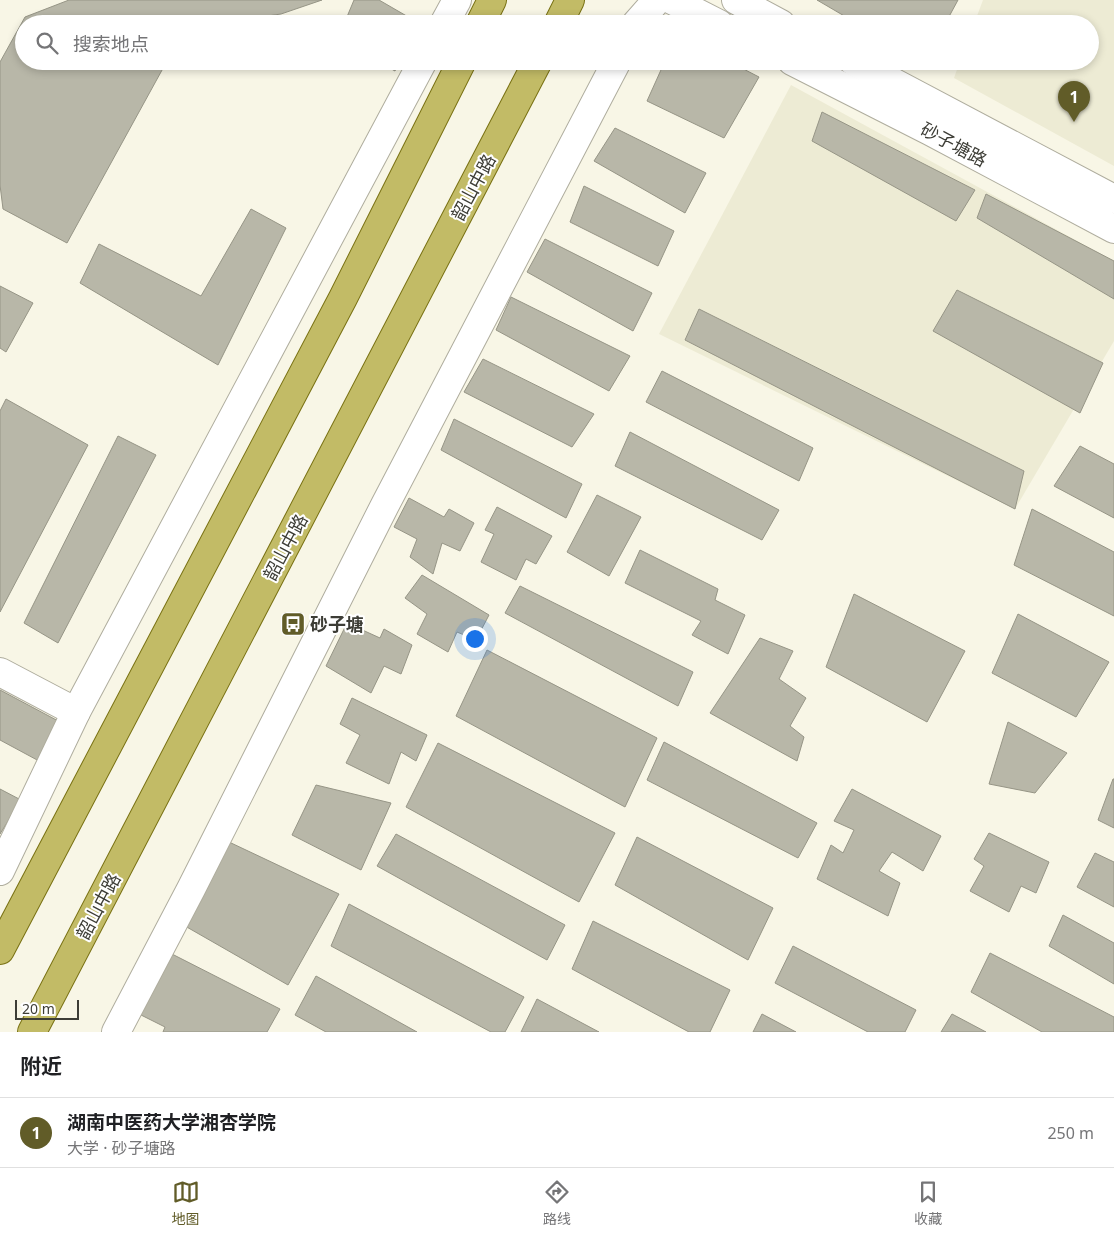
<!DOCTYPE html>
<html lang="zh">
<head>
<meta charset="utf-8">
<style>
  :root { --surface:#fff; --page:#f2f2f2; --text:#202124; --muted:#757577; --line:#e0e0e0; --accent:#615c28 }
  body { margin:0; font-family:"Noto Sans","Noto Sans SC",sans-serif; background:var(--page); color:var(--text) }
  .scale { position:absolute; left:15px; bottom:12px; width:64px; box-sizing:border-box; padding-left:5px; border:2px solid #3d3d36; border-top:0; font-size:14px; line-height:18px; white-space:nowrap; color:#3d3d36; -webkit-text-stroke:4px #fff; paint-order:stroke }
  .you { position:absolute; left:474px; top:638px; width:18px; height:18px; margin:-12px; border:4px solid #fff; border-radius:50%; background:#1a73e8; box-shadow:0 0 0 8px #1a73e833 }
  .badge { display:grid; place-items:center; width:32px; height:32px; border-radius:50%; background:var(--accent); color:#fff; font-size:16px; font-weight:700 }
  .pin { position:absolute; translate:-50% -41px; filter:drop-shadow(0 1px 2px #0008) }
  .pin::after { content:''; position:absolute; top:26px; width:18px; height:15px; background:inherit; clip-path:polygon(0 0,100% 0,50% 100%) }
  .list { margin:0; padding:0; list-style:none }
  h2 { display:flex; justify-content:space-between; align-items:center; height:65px; margin:0; padding:0 20px; font-size:21px }
  h2 small { font-size:16px; font-weight:400; color:var(--muted) }
  .list li { display:grid; grid-template-columns:32px 1fr auto; gap:15px; align-items:center; box-sizing:border-box; height:70px; padding:0 20px; border-top:1px solid var(--line) }
  .list b { display:block; font-size:19px; white-space:nowrap }
  .list p { margin:0; font-size:16px; white-space:nowrap; color:var(--muted) }
  .list em { font-size:16px; font-style:normal; color:var(--muted) }
  .icon { flex:none; width:28px; height:28px; fill:none; stroke:currentColor; stroke-width:2; stroke-linecap:round; stroke-linejoin:round }
  .map { position:relative; flex:none; width:1114px; height:1032px; overflow:hidden }
  .search { position:absolute; background:var(--surface); box-shadow:0 2px 8px #0003; left:15px; right:15px; top:15px; height:55px; display:flex; align-items:center; gap:12px; box-sizing:border-box; padding:0 18px; border-radius:28px; color:var(--muted); font-size:19px }
  .sheet { height:135px; background:var(--surface) }
  nav { display:flex; justify-content:space-around; align-items:center; box-sizing:border-box; height:70px; border-top:1px solid var(--line); background:var(--surface); font-size:14px; color:var(--muted) }
  nav a { display:grid; justify-items:center; gap:2px }
  nav .on { color:var(--accent) }
  .map>svg:first-child { display:block }
  .built { fill:#edebd4 }
  .building { fill:#b8b7a8; stroke:#969586 }
  .lines { fill:none; stroke-linecap:round; stroke-linejoin:round }
  .minor-casing { stroke:#afad9e; stroke-width:30 }
  .major-casing { stroke:#797113; stroke-width:30 }
  .minor { stroke:#fff; stroke-width:28 }
  .major { stroke:#c2bb66; stroke-width:28 }
  .labels { text-anchor:middle; dominant-baseline:central; stroke-width:4; stroke-linejoin:round; paint-order:stroke }
  .street-label { font-size:18px; fill:#3d3d36; stroke:#fff }
  .poi-label { font-size:18px; font-weight:bold; fill:#3d3d36; stroke:#fff; text-anchor:start }
</style>
</head>
<body>
<div class="map">
<svg width="1114" height="1032" viewBox="0 0 1114 1032">
  <rect width="100%" height="100%" fill="#f8f6e6"/>
  <g class="built">
    <path d="M983 0H1114V166L954 78 960 61H1090V24H974Z"/>
    <path d="M791 85 1114 261V341L1015 509 659 334Z"/>
  </g>
  <g class="building">
    <path d="M69 0H322L281 14 212 24H24V61H167L67 243 3 209 0 185V62L25 17Z"/>
    <path d="M354 0H379L417 22 416 24H344Z"/>
    <path d="M817 0H958L945 24H858Z"/>
    <path d="M377 61H399L395 71Z"/>
    <path d="M665 61H728L759 77 724 138 647 101Z"/>
    <path d="M822 112 975 190 956 221 812 141Z"/>
    <path d="M615 128 706 173 685 213 594 161Z"/>
    <path d="M584 186 674 231 658 266 570 222Z"/>
    <path d="M986 194 1114 261V299L977 218Z"/>
    <path d="M251 209 286 228 218 365 80 283 99 244 201 296Z"/>
    <path d="M545 239 652 293 633 331 527 272Z"/>
    <path d="M0 286 33 303 6 352 0 348Z"/>
    <path d="M957 290 1103 363 1080 413 933 331Z"/>
    <path d="M511 297 630 356 609 391 496 330Z"/>
    <path d="M699 309 1024 471 1015 509 685 340Z"/>
    <path d="M483 359 594 414 572 447 464 392Z"/>
    <path d="M662 371 813 448 799 481 646 402Z"/>
    <path d="M6 399 88 445 0 612V411Z"/>
    <path d="M454 419 582 484 566 518 441 450Z"/>
    <path d="M630 432 779 510 762 540 615 466Z"/>
    <path d="M118 436 156 455 58 643 24 623Z"/>
    <path d="M1080 446 1114 464V518L1054 486Z"/>
    <path d="M597 495 641 517 609 576 567 552Z"/>
    <path d="M409 498 444 517 449 509 474 523 460 551 442 543 433 574 410 557 417 539 394 527Z"/>
    <path d="M497 507 552 536 536 564 526 559 516 580 481 562 494 534 485 530Z"/>
    <path d="M1032 509 1114 552V616L1014 565Z"/>
    <path d="M640 550 718 589 715 600 745 615 728 654 692 635 701 621 625 583Z"/>
    <path d="M422 575 489 615 476 640 457 632 448 652 417 634 427 614 405 598Z"/>
    <path d="M520 586 693 672 678 706 505 613Z"/>
    <path d="M854 594 965 651 927 722 826 667Z"/>
    <path d="M1018 614 1109 662 1076 717 992 673Z"/>
    <path d="M347 623 380 638 384 629 412 645 401 674 384 666 371 693 326 666Z"/>
    <path d="M760 638 793 651 779 679 806 698 790 726 804 737 797 761 710 713Z"/>
    <path d="M487 650 657 738 625 807 456 716Z"/>
    <path d="M0 690 62 723 39 761 0 740Z"/>
    <path d="M352 698 427 735 416 761 401 752 389 784 346 763 360 735 340 724Z"/>
    <path d="M1008 722 1067 753 1035 793 989 784Z"/>
    <path d="M664 742 817 823 798 858 647 780Z"/>
    <path d="M438 743 615 833 579 902 406 807Z"/>
    <path d="M1113 779H1114V828L1098 820Z"/>
    <path d="M316 785 391 803 361 870 292 835Z"/>
    <path d="M0 789 21 800 0 834Z"/>
    <path d="M852 789 941 836 923 871 892 852 879 871 900 883 888 916 817 879 831 845 843 853 854 830 834 821Z"/>
    <path d="M989 833 1049 862 1036 893 1021 886 1009 912 970 891 984 866 974 859Z"/>
    <path d="M396 834 565 925 547 960 377 866Z"/>
    <path d="M637 837 773 908 748 960 615 885Z"/>
    <path d="M229 842 339 894 288 985 185 926Z"/>
    <path d="M1095 853 1114 862V907L1077 887Z"/>
    <path d="M349 904 524 997 505 1032H491L331 946Z"/>
    <path d="M1063 915 1114 943V984L1049 946Z"/>
    <path d="M593 921 730 990 710 1032H689L572 969Z"/>
    <path d="M793 946 916 1010 905 1032H868L775 983Z"/>
    <path d="M170 953 280 1009 267 1032H163L165 1027 137 1013Z"/>
    <path d="M990 953 1114 1017V1032H1042L971 992Z"/>
    <path d="M316 976 417 1032H326L295 1015Z"/>
    <path d="M537 999 599 1032H521Z"/>
    <path d="M762 1014 796 1032H753Z"/>
    <path d="M952 1014 986 1032H941Z"/>
  </g>
  <g class="lines">
    <defs>
      <g id="minor">
        <path d="M672 0 719 24"/>
        <path d="M736 0 781 24"/>
        <path d="M444 24 457 0"/>
        <path d="M636 24 657 0"/>
        <path d="M792 61 930 131 1114 229"/>
        <path d="M853 61 1114 199"/>
        <path d="M0 672 76 712"/>
        <path d="M0 871 76 712 423 61"/>
        <path d="M116 1032 191 889 385 505 617 61"/>
      </g>
      <g id="major">
        <path d="M480 24 492 0"/>
        <path d="M558 24 570 0"/>
        <path d="M0 950 343 298 462 61"/>
        <path d="M32 1032 538 61"/>
      </g>
    </defs>
    <use href="#minor" class="minor-casing"/>
    <use href="#major" class="major-casing"/>
    <use href="#minor" class="minor"/>
    <use href="#major" class="major"/>
  </g>
  <defs>
    <symbol id="bus-square" viewBox="-11 -11 22 22"><rect x="-9" y="-9" width="18" height="18" rx="4" fill="#615c28" stroke="#fff"/><path d="M-5-6H5V4H4V6H2V4H-2V6H-4V4H-5ZM-3.5-4V0h7V-4ZM-3.5 1.2v1.5H-2V1.2ZM2 1.2v1.5H3.5V1.2Z" fill="#fff"/></symbol>
  </defs>
  <g fill-rule="evenodd">
    <use href="#bus-square" x="279" y="610" width="28" height="28"/>
  </g>
  <g class="labels">
    <g class="street-label">
      <text transform="translate(954 144) rotate(28)">砂子塘路</text>
      <text transform="translate(473 187) rotate(-62)">韶山中路</text>
      <text transform="translate(285 547) rotate(-62)">韶山中路</text>
      <text transform="translate(98 906) rotate(-62)">韶山中路</text>
    </g>
    <g class="poi-label">
      <text x="310" y="624">砂子塘</text>
    </g>
  </g>
</svg>
<div class="scale">20 m</div>
<div class="you"></div>
<div class="pin badge" style="left:1074px;top:122px">1</div>
<div class="search"><svg class="icon" aria-label="search" viewBox="0 0 24 24"><circle cx="10" cy="10" r="6"/><path d="M15 15l6 6"/></svg>搜索地点</div>
</div>
<section class="sheet">
<h2>附近<small></small></h2>
<ul class="list">
<li><span class="badge">1</span><div><b>湖南中医药大学湘杏学院</b><p>大学 · 砂子塘路</p></div><em>250 m</em></li>
</ul>
</section>
<nav>
<a class="on"><svg class="icon" aria-label="map" viewBox="0 0 24 24"><path d="M3 6l6-2 6 2 6-2v14l-6 2-6-2-6 2zM9 4v14M15 6v14"/></svg>地图</a>
<a><svg class="icon" aria-label="directions" viewBox="0 0 24 24"><path d="M12 3l9 9-9 9-9-9zM9 14v-3h6M13 9l2 2-2 2"/></svg>路线</a>
<a><svg class="icon" aria-label="saved" viewBox="0 0 24 24"><path d="M7 4h10v16l-5-4-5 4z"/></svg>收藏</a>
</nav>
</body>
</html>
